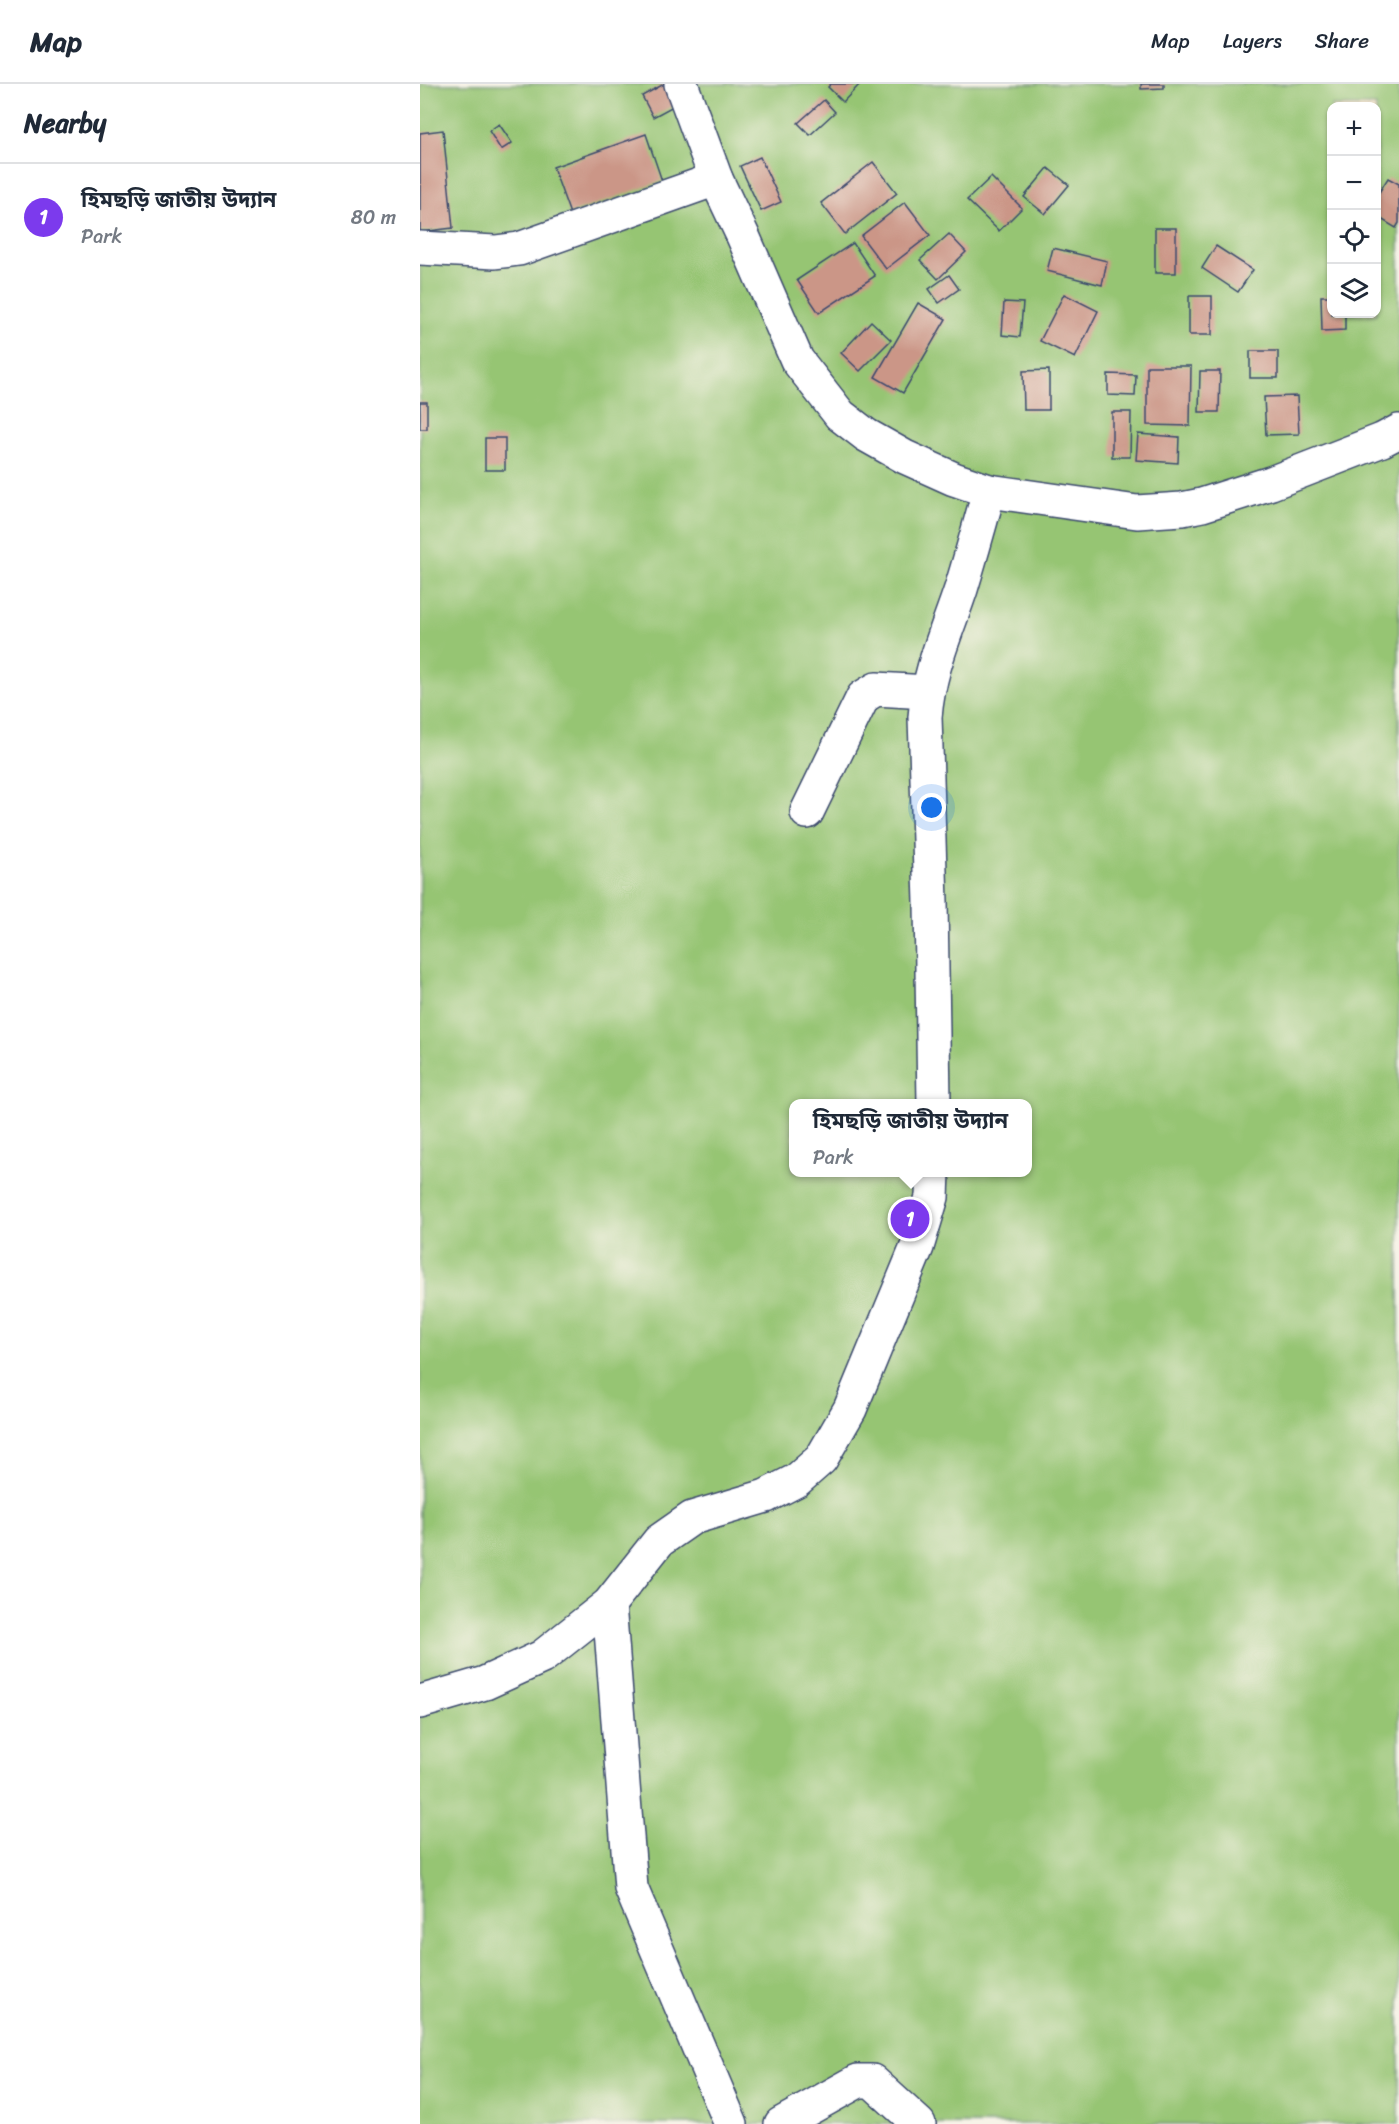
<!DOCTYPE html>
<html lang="en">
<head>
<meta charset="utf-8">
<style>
  :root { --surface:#fff; --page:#f2f2f3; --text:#1f2937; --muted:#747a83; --line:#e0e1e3; --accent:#7c3aed }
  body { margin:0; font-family:Sriracha,"Noto Sans Bengali",sans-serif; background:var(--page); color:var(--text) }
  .controls { position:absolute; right:18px; top:18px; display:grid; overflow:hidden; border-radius:12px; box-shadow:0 2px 4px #0004 }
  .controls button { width:54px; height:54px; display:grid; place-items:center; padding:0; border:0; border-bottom:2px solid var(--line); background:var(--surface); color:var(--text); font:30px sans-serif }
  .you { position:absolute; left:512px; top:724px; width:21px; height:21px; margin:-15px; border:4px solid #fff; border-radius:50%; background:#1a73e8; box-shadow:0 0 0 9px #1a73e833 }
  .badge { display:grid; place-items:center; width:39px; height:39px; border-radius:50%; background:var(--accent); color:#fff; font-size:20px; font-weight:700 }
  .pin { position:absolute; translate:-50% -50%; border:3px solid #fff; box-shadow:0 2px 6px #0006 }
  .popup { position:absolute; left:369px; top:1015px; width:243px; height:78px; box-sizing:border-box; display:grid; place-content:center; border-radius:12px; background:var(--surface); filter:drop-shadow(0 2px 4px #0005); font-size:20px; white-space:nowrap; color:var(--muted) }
  .popup b { font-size:22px; color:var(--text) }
  .popup::after { content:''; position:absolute; left:50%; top:100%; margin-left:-12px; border:12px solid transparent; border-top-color:var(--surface) }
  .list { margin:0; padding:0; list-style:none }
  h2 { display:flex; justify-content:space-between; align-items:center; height:78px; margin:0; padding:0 24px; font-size:26px }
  h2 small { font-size:20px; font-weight:400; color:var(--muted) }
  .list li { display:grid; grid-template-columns:39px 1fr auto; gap:18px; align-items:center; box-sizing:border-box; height:108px; padding:0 24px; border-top:2px solid var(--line) }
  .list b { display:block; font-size:22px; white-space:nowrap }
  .list p { margin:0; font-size:20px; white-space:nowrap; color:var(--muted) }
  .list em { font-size:20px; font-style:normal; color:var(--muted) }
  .icon { flex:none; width:33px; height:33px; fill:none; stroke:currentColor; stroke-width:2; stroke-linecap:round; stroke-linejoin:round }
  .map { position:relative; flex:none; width:979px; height:2040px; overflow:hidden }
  header { display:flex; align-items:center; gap:36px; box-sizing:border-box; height:84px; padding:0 30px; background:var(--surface); border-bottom:2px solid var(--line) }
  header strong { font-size:28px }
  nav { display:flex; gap:33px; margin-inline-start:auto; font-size:21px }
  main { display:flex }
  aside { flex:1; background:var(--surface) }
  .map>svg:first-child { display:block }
  .green { fill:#96c573; stroke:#587a68; stroke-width:1.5; fill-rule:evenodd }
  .building { fill:#cb9687 }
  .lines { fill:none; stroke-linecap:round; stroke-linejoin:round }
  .minor-casing { stroke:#3b496d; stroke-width:36 }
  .minor { stroke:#fff; stroke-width:33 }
</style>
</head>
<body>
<header>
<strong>Map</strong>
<nav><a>Map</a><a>Layers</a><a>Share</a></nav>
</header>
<main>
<aside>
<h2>Nearby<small></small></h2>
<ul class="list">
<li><span class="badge">1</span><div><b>হিমছড়ি জাতীয় উদ্যান</b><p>Park</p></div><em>80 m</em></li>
</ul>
</aside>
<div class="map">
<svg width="979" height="2040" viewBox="0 0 979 2040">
  <rect width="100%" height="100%" fill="#f7f3e8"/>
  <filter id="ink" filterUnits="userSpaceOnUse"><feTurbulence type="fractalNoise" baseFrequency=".0167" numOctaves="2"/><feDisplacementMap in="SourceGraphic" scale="12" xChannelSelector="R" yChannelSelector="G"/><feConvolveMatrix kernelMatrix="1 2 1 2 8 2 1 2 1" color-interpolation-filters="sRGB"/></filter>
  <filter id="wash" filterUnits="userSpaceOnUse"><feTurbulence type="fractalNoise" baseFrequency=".008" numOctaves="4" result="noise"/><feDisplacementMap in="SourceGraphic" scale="24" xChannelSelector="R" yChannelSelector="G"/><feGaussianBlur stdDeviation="1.35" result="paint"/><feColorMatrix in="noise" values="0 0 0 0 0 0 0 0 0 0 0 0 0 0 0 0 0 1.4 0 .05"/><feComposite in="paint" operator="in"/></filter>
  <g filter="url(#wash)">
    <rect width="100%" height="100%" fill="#f2dfc1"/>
    <path class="green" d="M0 0H979V2040H0ZM912 22H956V230H912ZM373 1020H607V1088H373Z"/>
    <g id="blocks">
      <g class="building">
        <path d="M244 0 257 20 233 33 222 12Z"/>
        <path d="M411 0H440L423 18 408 3Z"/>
        <path d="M721 0H744V4L721 5Z"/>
        <path d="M404 16 415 28 390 51 378 39Z"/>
        <path d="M79 40 92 59 81 66 69 47Z"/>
        <path d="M23 46 33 144 0 148V49Z"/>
        <path d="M226 50 242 97 150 130 133 83Z"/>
        <path d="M340 73 361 118 341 127 320 82Z"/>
        <path d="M453 78 477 109 425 150 401 119Z"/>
        <path d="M628 84 649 101 625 130 604 113Z"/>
        <path d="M571 93 602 124 579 147 547 116Z"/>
        <path d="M968 94 979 100V139L976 144 956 132V113Z"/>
        <path d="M485 118 510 151 466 185 441 152Z"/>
        <rect x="735" y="144" width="21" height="45"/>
        <path d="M529 150 546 168 518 195 500 176Z"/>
        <path d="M433 159 455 192 399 229 377 196Z"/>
        <path d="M796 162 833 186 818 208 782 184Z"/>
        <path d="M633 164 687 177 682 201 627 187Z"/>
        <path d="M529 191 539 205 519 219 509 205Z"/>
        <path d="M644 210 678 227 655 274 620 257Z"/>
        <rect x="769" y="212" width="23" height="39"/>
        <path d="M901 212H912V230H925V246L902 247Z"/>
        <path d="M584 218 603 219 600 253 582 251Z"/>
        <path d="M498 219 526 235 483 309 455 293Z"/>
        <path d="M451 237 471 256 440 287 421 269Z"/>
        <rect x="830" y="267" width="28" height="27"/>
        <path d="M727 282H771L770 342 727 341Z"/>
        <path d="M629 286V326H604L603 287Z"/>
        <path d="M780 287H800L799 328H779Z"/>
        <path d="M688 290 716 291 715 312 688 311Z"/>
        <path d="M877 312 879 350 846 351 844 313Z"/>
        <rect x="0" y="318" width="7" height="27"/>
        <path d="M692 328H711L710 373H692Z"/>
        <path d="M718 350 759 353 758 379 716 376Z"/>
        <rect x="65" y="354" width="20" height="32"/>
      </g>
    </g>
  </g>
  <g filter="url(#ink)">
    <use href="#blocks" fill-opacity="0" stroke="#3b496d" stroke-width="1.5"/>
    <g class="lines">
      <defs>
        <g id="minor">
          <path d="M261 0 296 95 323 152 377 276 420 331 446 351 485 373 534 395 569 407 717 428 762 425 782 421 851 399 962 356 979 347"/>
          <path d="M0 164 75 168 99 165 296 95"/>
          <path d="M387 728 443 613 456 605 507 608"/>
          <path d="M514 1020 511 818 505 633C509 585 526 550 541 505 551 472 560 440 569 407"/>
          <path d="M189 1520 211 1804 311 2040"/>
          <path d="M0 1618 65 1599 122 1573 189 1520 239 1457 272 1434 346 1412 377 1396 401 1375 430 1325 497 1163 512 1113 513 1088"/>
          <path d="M361 2040 438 1997H452L499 2040"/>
        </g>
      </defs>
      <use href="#minor" class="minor-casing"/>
      <use href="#minor" class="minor"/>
    </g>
  </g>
</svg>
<div class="controls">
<button>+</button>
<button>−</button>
<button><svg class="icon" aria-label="locate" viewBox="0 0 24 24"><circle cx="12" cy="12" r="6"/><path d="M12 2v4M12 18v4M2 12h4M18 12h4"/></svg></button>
<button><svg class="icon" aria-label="layers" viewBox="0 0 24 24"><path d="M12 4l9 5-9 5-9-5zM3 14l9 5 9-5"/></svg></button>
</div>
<div class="you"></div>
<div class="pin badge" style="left:490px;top:1135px">1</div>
<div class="popup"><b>হিমছড়ি জাতীয় উদ্যান</b>Park</div>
</div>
</main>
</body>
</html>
